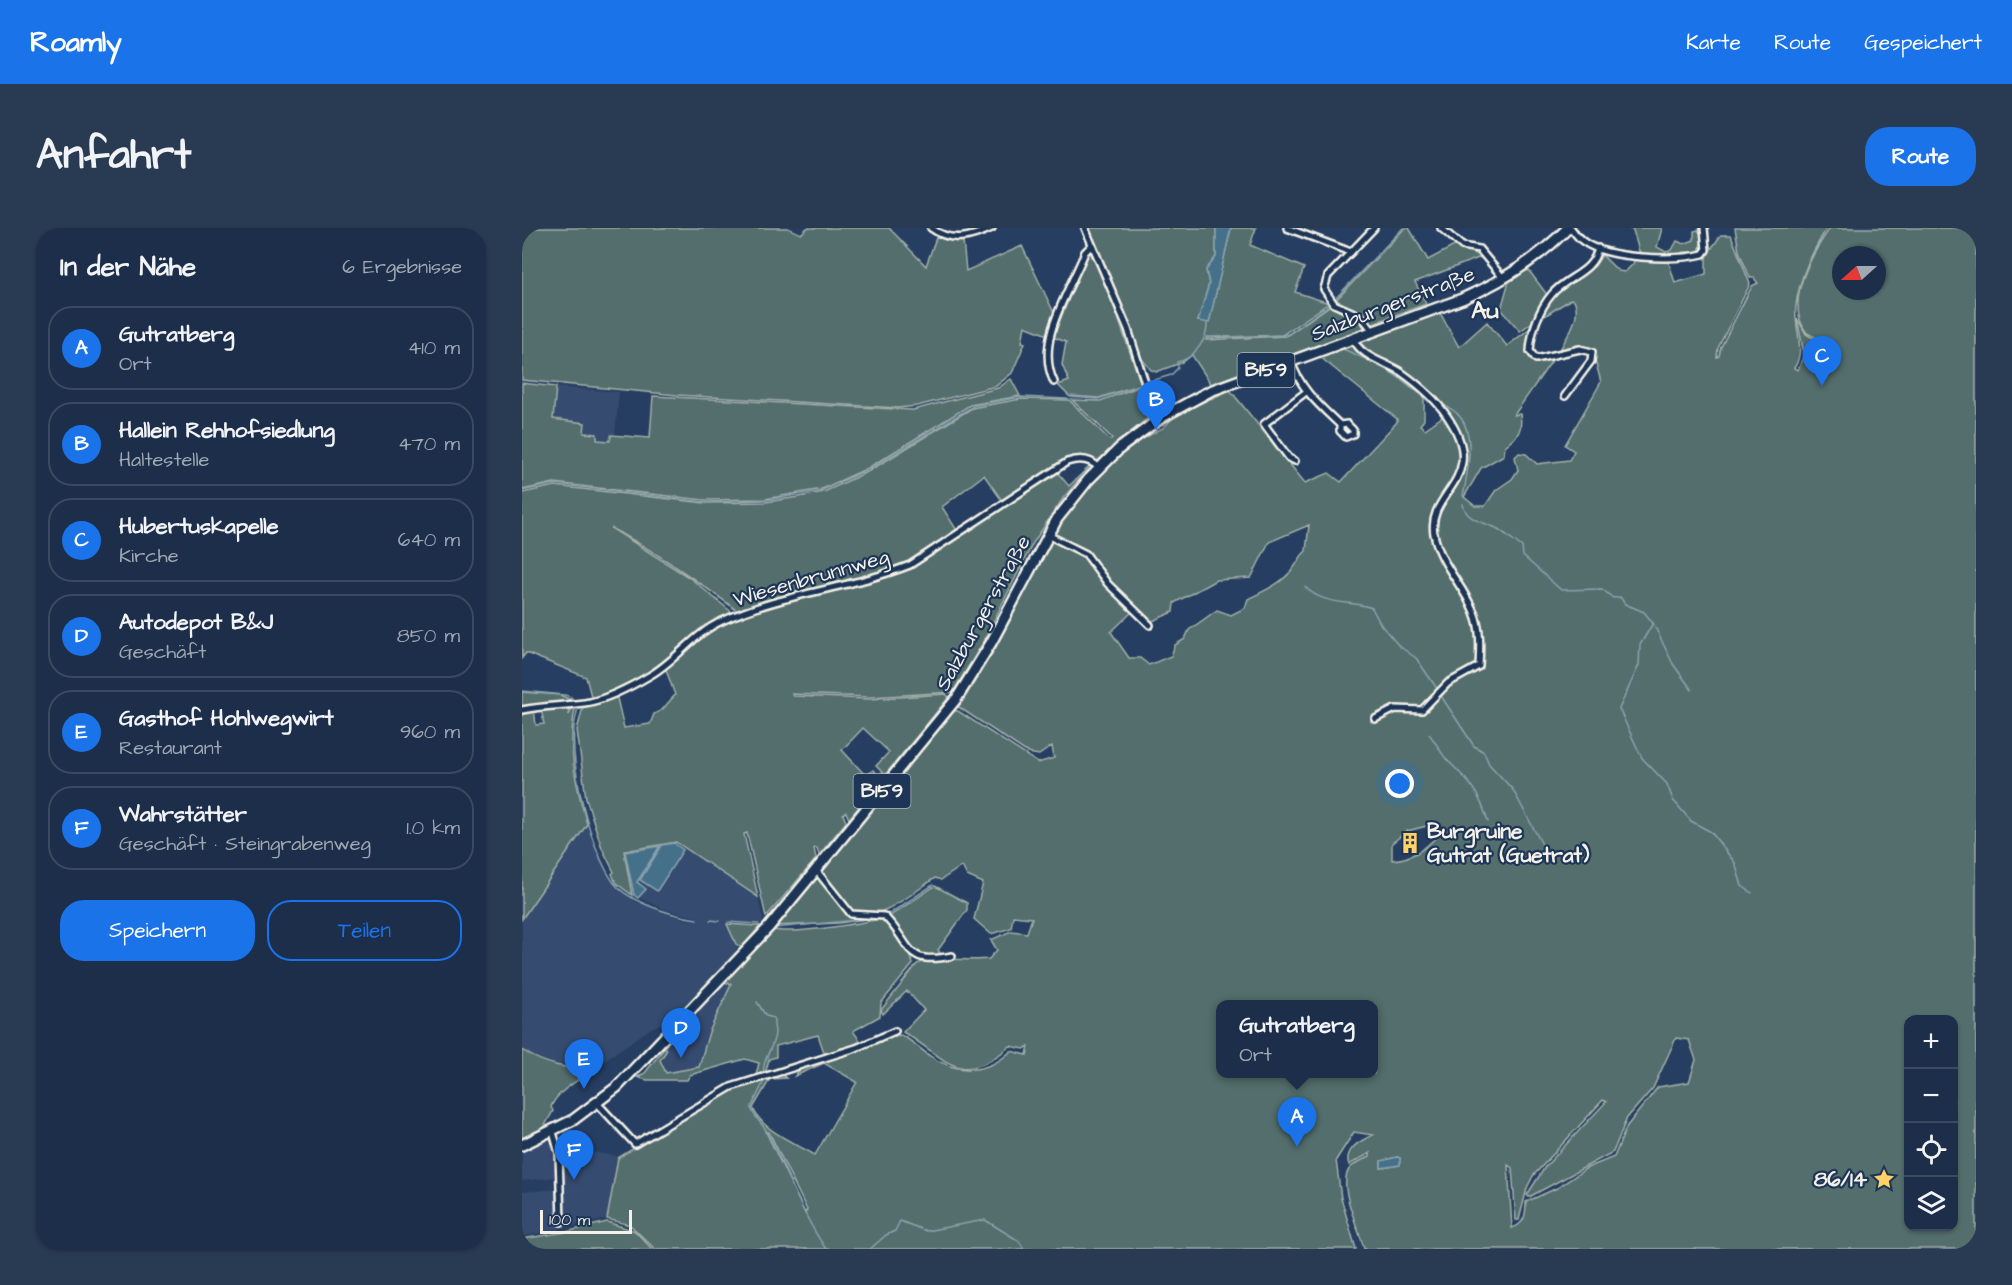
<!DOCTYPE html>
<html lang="de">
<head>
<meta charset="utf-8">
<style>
  :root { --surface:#1c2e49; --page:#293a53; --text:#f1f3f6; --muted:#a0a8b4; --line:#3a4a61; --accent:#1a73e8 }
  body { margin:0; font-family:"Architects Daughter",sans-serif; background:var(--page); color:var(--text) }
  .controls { position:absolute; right:18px; bottom:18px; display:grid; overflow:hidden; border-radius:12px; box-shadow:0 2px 4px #0004 }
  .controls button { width:54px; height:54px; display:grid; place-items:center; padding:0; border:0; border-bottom:2px solid var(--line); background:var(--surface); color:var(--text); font:30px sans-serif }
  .compass { position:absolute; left:1310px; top:18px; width:54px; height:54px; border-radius:50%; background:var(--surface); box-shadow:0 2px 4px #0004; rotate:249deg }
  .scale { position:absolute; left:18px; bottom:15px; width:92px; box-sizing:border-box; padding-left:6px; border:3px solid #f4f1e8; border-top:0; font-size:16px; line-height:21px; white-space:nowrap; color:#f4f1e8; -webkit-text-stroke:4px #1d3557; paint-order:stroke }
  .you { position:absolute; left:878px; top:556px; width:21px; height:21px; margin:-15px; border:4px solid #fff; border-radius:50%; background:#1a73e8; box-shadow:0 0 0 9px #1a73e833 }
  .badge { display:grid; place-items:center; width:39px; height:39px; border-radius:50%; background:var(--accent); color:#fff; font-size:20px; font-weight:700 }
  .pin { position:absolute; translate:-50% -50px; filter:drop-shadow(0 2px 3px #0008) }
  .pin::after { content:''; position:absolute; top:32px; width:21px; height:18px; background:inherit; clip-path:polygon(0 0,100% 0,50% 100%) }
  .popup { position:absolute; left:694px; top:772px; width:162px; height:78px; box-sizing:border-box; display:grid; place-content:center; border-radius:12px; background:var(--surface); filter:drop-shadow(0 2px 4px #0005); font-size:20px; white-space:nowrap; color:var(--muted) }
  .popup b { font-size:22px; color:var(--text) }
  .popup::after { content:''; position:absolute; left:50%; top:100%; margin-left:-12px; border:12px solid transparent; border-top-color:var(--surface) }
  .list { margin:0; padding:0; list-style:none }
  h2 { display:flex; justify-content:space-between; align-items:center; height:78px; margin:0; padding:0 24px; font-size:26px }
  h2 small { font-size:20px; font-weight:400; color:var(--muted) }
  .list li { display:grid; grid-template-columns:39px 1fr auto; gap:18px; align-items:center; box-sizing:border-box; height:84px; margin:0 12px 12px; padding:0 12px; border:2px solid var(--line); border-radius:24px }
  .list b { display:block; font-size:22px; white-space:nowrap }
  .list p { margin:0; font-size:20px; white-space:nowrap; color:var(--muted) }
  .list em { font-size:20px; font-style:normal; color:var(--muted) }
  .actions { display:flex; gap:12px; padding:18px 24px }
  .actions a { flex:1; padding:14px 0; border:2px solid var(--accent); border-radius:24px; text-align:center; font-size:21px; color:var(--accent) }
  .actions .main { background:var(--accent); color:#fff }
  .icon { flex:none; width:33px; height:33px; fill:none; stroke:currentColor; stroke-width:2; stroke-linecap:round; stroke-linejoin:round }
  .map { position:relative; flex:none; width:1454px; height:1021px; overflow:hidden; border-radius:24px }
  header { display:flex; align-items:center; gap:36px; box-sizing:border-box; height:84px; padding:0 30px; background:var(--accent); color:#fff }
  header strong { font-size:28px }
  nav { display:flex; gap:33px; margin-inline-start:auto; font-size:21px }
  .intro { display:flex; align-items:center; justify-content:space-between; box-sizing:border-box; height:144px; padding:0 36px }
  h1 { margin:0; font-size:42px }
  .button { padding:15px 27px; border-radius:24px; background:var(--accent); color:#fff; font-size:21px; font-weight:700 }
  main { display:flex; gap:36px; padding:0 36px }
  aside { flex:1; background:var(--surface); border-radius:24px; box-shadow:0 2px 4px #0004 }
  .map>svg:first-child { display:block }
  .built { fill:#354c6f }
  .green { fill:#526e6c; stroke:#a3b0aa; stroke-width:1.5; fill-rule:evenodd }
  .water { fill:#45708a; stroke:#8ba4b0; stroke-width:1.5 }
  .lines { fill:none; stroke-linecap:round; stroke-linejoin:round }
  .stream { stroke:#8ba4b0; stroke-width:1.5 }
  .minor-casing { stroke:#f4f1e8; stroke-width:10 }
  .primary-casing { stroke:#f4f1e8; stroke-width:14 }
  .minor { stroke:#1d3557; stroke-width:5 }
  .primary { stroke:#1d3557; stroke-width:9 }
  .labels { text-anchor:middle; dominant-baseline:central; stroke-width:4.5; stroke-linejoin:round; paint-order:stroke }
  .shield { fill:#1d3557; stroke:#b4b9bc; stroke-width:1.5 }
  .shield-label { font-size:20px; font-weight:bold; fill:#f4f1e8 }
  .street-label { font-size:21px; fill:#f4f1e8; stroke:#1d3557 }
  .poi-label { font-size:21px; font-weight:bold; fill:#f4f1e8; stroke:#1d3557; text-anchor:start }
  .quarter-label { font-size:24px; font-weight:bold; fill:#f4f1e8; stroke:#1d3557 }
</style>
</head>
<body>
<header>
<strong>Roamly</strong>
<nav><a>Karte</a><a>Route</a><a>Gespeichert</a></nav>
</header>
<div class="intro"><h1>Anfahrt</h1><a class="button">Route</a></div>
<main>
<aside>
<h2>In der Nähe<small>6 Ergebnisse</small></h2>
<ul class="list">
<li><span class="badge">A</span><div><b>Gutratberg</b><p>Ort</p></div><em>410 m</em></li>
<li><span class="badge">B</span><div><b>Hallein Rehhofsiedlung</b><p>Haltestelle</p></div><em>470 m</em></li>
<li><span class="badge">C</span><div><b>Hubertuskapelle</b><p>Kirche</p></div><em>640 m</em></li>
<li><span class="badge">D</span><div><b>Autodepot B&amp;J</b><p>Geschäft</p></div><em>850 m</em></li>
<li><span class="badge">E</span><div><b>Gasthof Hohlwegwirt</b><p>Restaurant</p></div><em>960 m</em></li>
<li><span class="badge">F</span><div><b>Wahrstätter</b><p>Geschäft · Steingrabenweg</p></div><em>1.0 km</em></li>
</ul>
<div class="actions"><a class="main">Speichern</a><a>Teilen</a></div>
</aside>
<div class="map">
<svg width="1454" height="1021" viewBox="0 0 1454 1021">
  <rect width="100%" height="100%" fill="#263e61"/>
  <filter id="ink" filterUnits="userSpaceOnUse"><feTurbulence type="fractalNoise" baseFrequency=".0167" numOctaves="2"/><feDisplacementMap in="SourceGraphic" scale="12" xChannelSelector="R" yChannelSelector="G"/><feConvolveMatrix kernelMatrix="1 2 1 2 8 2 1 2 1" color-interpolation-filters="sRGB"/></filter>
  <g filter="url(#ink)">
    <g class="built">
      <path d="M34 159 97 164 93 208H89V213L74 212 62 205 63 195 31 192Z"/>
      <path d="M65 596 92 658 112 673 161 691 175 692V689L144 682 110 667 101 623 154 614 236 669 241 692 240 695 205 693 216 724 209 732 145 794 131 799 74 838 59 842 15 833 0 822V691Z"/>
      <path d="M202 754 209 756 208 759 187 804 177 839 144 845 138 832 145 822 143 819Z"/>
      <path d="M22 912 28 914 34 924 35 949 0 953V922Z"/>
      <path d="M40 919 95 928 85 991 42 1000Z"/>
      <path d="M36 961 37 1002 1 1008 0 964Z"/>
    </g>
    <g class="green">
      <path d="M0 0H266L279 6 285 0H367L404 38 415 7 441 13 444 43 500 18 534 89 528 108 503 98 500 114 503 115 490 145 474 158 395 178 376 180 155 167 0 152Z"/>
      <path d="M566 0H694V29L684 42 687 56 676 93 687 94 709 0H734L728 17 782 40 773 64 807 75 760 107 686 110 684 112 764 108 809 77 819 84 838 90 842 100 689 156 670 127 661 134 634 144 629 142 620 131Z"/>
      <path d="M883 0H887L906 32 936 16 959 29 893 54 904 76 851 95C840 82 826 82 813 73Z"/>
      <path d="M1105 0H1140L1135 19 1144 24 1150 22 1155 13 1162 16 1172 12V3L1176 2 1181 9 1177 24H1161L1147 35 1153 55 1184 46V28L1199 7H1209L1228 56 1196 120 1195 129 1197 128 1199 119 1230 58 1236 55 1232 50H1228L1217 23 1213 0H1305C1290 25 1278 47 1274 77 1271 98 1285 122 1272 140L1276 142 1282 126 1275 90 1284 106 1292 111 1293 109 1285 105C1261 74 1290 26 1308 0H1454V1021H842C838 1002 814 957 828 940 833 935 843 931 848 928V925L827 937C821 921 840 912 851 907L832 904 814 932 819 970 834 1021H133L108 997 85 991 96 930 198 867 259 846 264 850 248 851 231 880C240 903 273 915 293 927L335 854 302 835 273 848 280 838 378 807C390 812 398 821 408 828 436 847 465 846 489 823L505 827 507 818 502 821 488 818C437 862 425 830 381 804L402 782 385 763 361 786 359 782 395 736C418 727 444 734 467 731L475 722 469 712 489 703 505 705 510 690 491 688 489 700 469 706 452 691 461 655 445 648 440 638 419 652 413 650C393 663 351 701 325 681 315 673 307 658 299 648L298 641 429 483H436L516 535 532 530 530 518 517 527 506 525 435 478 475 412 528 311 563 327 611 383 589 404 607 430H618L627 437 649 428 653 417 663 411 667 402 695 382 709 387 723 380 726 371C742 363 759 356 770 342 776 335 777 329 784 323L787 297 747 314 729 350 694 352 652 375 651 384 631 393 624 390 589 357 563 323 532 307 531 303 575 247 602 221 641 200 661 180 666 181 708 162 783 255 807 245 819 254 875 194V191L798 129 830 116 836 125 865 140 902 169V192L898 197 903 201 920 189C906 139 855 144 835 113L917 83 937 119 965 94 985 118 1011 98C1007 113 1001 124 1014 134L1031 131 992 187 998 186C1001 203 996 208 983 218L982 227 959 240 942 269 953 278H963L974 262 990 251 996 242 993 229 997 225 1004 226 1015 236 1047 232 1052 223 1043 217 1079 154 1070 121 1063 119 1037 124C1044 109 1059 91 1053 74L1049 71 1018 91 1032 66 1073 38 1080 27 1096 43 1103 44 1111 36 1113 30 1127 31 1117 23 1111 2ZM1319 27H1355V63H1319ZM917 595 919 602C908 619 890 631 870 632V615L885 603ZM698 776H852V846H698ZM1386 792H1432V998H1386ZM1154 810 1167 812 1174 832 1167 854 1136 859 1105 898 1092 929 1065 940 1035 960 1004 974C1004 986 1003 996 990 1000L986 937 990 940 994 992H997L1005 960 1011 948 1081 872 1084 874 1023 939 1005 967 1007 969 1091 924 1105 890 1131 860ZM244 904H247L285 982 283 985ZM875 929 878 930 877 937 859 940V933Z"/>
      <path d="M567 22 587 64 619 156 577 170 547 168 536 157 547 153 540 137 544 114 531 109Z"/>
      <path d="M1005 40 1026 68 1012 93 998 103 979 81 987 53Z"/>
      <path d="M489 151 498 168 448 177 346 240 300 261 243 271 182 272 32 255 0 262V155L34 159 31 191 63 195 62 205 75 206V212L88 213 89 207 128 210 131 168 391 182 476 160Z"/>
      <path d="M619 158 630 181V186L575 233 557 229 481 274 462 247 420 279 436 304 387 336 354 347 279 364 217 384C176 353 135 324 89 300L168 350 212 386 181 401 143 435 127 445 70 472 64 449 4 425 0 430V265L33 258 183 275 244 274 277 269 302 264 347 243 450 180 499 171 547 172 588 212 590 210 550 172 578 173Z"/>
      <path d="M570 236 542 269 511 315 459 418 431 464 348 469 270 466 271 468 347 471 424 466 427 469 363 547 354 538 367 524 341 500 320 522 344 548 351 542 360 550 327 591 324 584 321 586 324 594 297 627 295 620H292L294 631 244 689 225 605 222 606 236 669 154 614 102 623 110 667 94 655 90 646 92 644 80 620 64 570 55 502 61 479 94 466 102 500 128 496 132 486 140 482 153 467 143 439 170 414 199 395 255 374 356 351 390 338 534 243 547 258Z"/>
      <path d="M0 464 38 467 51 473 0 481Z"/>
      <path d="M51 477H54C44 517 54 557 65 596L0 691V483L12 481 14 497 22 496 19 480 47 478V487Z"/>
      <path d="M291 650H297L326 686 356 689 318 695 251 698Z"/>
      <path d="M413 658 445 675V682L416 722 421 729H397L365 690Z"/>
      <path d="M361 690 388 726 391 736 359 775 358 788 331 803 340 815 303 827 296 807 254 818V829L247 831 244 843 234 847 237 835 223 831 168 847 165 852H125L115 849 123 845 143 819 145 822 138 832 144 845 177 839 187 804 208 759 209 756 202 754 249 701C266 708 341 695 361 690Z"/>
      <path d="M205 696 234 698H238L220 720 214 716Z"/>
      <path d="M0 822C21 836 49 844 74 838 59 853 37 860 29 879L31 883 21 901 0 910Z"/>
      <path d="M85 994 113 1003 130 1021H0V1011L44 1004Z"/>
    </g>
    <g class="water">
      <path d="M694 0H709L687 95 676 93 687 56 684 42 694 29Z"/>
      <path d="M152 615 161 622 135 663 118 652 140 617Z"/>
      <path d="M138 618 115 654 124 661 116 670 112 667 103 624Z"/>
      <path d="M875 929 878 930V937L859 940V933Z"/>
    </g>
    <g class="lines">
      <g class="stream">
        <path d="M684 109 758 108 766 106 807 77 881 0"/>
        <path d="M821 121C854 135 882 149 907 174"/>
        <path d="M626 154 649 147 656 140 655 134C672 131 686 111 685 95"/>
        <path d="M548 169 576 171 619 157"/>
        <path d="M920 177C958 188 947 239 941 268"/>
        <path d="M0 263 33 256 183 274 245 272 299 263 349 240 451 178 499 169 545 171"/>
        <path d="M941 276C944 294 964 294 976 301 984 306 992 313 1000 319L1001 328 1039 362 1080 361 1091 370 1098 369 1103 376 1122 384 1131 395 1151 436 1170 462"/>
        <path d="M783 359C802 378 827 372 850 380L859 397 877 418 894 430 916 462"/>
        <path d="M1131 395 1118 417 1117 437 1097 481 1120 530 1145 556 1151 572 1169 593 1189 604 1213 635 1220 658 1230 665"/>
        <path d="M0 463 43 467 49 469 54 475"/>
        <path d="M919 468 952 518 962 524 967 536 991 562 1022 620"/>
        <path d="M56 479C55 486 52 494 52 501 49 542 68 621 92 655 106 674 152 688 175 691"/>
        <path d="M907 506C914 514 919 526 926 533 948 554 957 564 966 594"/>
        <path d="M364 688 411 657"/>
        <path d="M188 692 198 693"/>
        <path d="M206 694 237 696"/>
        <path d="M252 700 356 690"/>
        <path d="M235 774 244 788 252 790C251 796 253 800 253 805 252 820 239 832 242 847"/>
        <path d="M243 851 229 880C233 891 242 897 247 907 266 945 280 987 304 1021"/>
        <path d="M348 1021 364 1007 373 1003 378 993 404 1003 463 992 497 1013 502 1021"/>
      </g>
      <defs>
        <g id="minor">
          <path d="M409 0C429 15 448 10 470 0"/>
          <path d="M563 0 606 101 625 161 640 189"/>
          <path d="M765 0 829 24"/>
          <path d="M919 0 940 18 957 21 982 51"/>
          <path d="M1049 0C1053 5 1056 10 1062 14 1086 31 1153 33 1181 26L1184 22 1182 0"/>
          <path d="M851 103 839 88 812 76 802 61 806 48 852 0"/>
          <path d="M831 110C838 129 863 134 879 144 896 156 913 170 925 188 969 252 904 263 912 306 918 336 941 357 952 384 959 401 958 420 957 438L926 455 900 482 873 481 853 491"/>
          <path d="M769 133C778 161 797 177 818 197V203L824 209 831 206V202L825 196 818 197"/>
          <path d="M532 154C512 113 548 63 563 24L570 17"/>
          <path d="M1043 168 1069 133 1070 124 1058 121 1014 131 1008 123C1009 104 1017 81 1030 66 1045 48 1071 45 1076 20"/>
          <path d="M773 233 767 230 742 196 784 164"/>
          <path d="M526 307 564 326 586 356 628 397"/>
          <path d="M0 482C23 477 46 478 68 474 87 470 110 458 127 448 154 433 171 406 200 393 261 365 327 361 388 337L545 234C557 230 568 230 577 240"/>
          <path d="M294 642 329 686 362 688C391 716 381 738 430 728"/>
          <path d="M76 876 113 916 209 859 334 820 373 803"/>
          <path d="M31 904 37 925 39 994"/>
        </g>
        <path id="primary" d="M0 917 51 892 95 859 247 699 435 470 469 415 535 291 566 252 598 220 640 189 688 163 940 71C980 54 1015 31 1046 0"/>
      </defs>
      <use href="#minor" class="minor-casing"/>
      <use href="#primary" class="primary-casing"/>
      <use href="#minor" class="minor"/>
      <use href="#primary" class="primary"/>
    </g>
  </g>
  <defs>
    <symbol id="building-bare" viewBox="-9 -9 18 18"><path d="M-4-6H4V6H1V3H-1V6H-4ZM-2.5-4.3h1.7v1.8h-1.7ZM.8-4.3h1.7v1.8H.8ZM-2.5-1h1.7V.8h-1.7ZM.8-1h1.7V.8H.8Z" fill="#ffd166" stroke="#1d3557" stroke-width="2.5" paint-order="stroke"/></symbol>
    <symbol id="sight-bare" viewBox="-9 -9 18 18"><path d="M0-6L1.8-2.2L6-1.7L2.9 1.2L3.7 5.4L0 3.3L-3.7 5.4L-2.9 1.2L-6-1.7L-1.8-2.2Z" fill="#ffd166" stroke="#1d3557" stroke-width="2.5" paint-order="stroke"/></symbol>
  </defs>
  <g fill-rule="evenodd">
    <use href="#building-bare" x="873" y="600" width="30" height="30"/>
    <use href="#sight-bare" x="1347" y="936" width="30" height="30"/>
  </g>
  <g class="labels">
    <g class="shield">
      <rect x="715.5" y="125" width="57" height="34" rx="4.5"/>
      <rect x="331.5" y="546" width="57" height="34" rx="4.5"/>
    </g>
    <g class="shield-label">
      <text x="744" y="142">B159</text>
      <text x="360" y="563">B159</text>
    </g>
    <g class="street-label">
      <text transform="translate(871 76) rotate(-21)">Salzburgerstraße</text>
      <text transform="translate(289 350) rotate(-16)">Wiesenbrunnweg</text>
      <text transform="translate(461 385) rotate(-61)">Salzburgerstraße</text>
    </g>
    <g class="poi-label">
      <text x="905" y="603">Burgruine<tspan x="905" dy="24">Gutrat (Guetrat)</tspan></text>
      <text x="1345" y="951" text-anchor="end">86/14</text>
    </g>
    <g class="quarter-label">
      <text x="963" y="83">Au</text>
    </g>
  </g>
</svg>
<div class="controls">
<button>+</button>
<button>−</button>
<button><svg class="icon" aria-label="locate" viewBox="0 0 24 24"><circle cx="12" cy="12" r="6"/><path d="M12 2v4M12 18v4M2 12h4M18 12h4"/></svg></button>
<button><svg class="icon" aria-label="layers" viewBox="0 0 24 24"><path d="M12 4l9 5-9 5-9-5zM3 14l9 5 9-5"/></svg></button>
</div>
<svg class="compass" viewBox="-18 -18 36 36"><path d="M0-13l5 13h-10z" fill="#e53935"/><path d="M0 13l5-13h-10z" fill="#a0a8b4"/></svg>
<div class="scale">100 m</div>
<div class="you"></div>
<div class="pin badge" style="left:775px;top:919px">A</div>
<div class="popup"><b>Gutratberg</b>Ort</div>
<div class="pin badge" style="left:634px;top:202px">B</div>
<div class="pin badge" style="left:1300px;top:158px">C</div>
<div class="pin badge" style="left:159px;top:830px">D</div>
<div class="pin badge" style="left:62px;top:861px">E</div>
<div class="pin badge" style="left:52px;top:952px">F</div>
</div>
</main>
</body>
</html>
